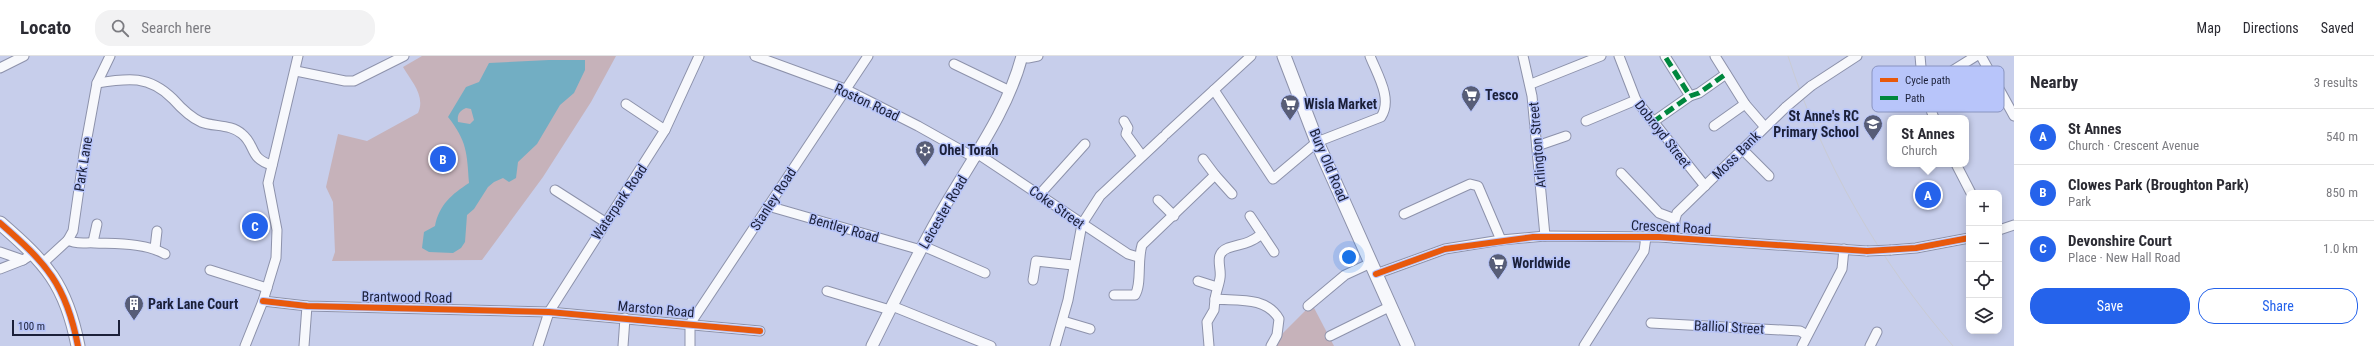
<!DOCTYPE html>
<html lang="en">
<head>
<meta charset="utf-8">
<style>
  :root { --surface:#fff; --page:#f2f2f3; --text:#2b2b33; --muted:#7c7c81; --line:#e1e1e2; --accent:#2563eb }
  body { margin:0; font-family:"Roboto Condensed",sans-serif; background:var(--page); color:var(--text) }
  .controls { position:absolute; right:12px; bottom:12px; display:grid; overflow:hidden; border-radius:8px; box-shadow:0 2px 10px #0003 }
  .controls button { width:36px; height:36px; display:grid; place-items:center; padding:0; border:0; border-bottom:1px solid var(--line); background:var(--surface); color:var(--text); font:20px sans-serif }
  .scale { position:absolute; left:12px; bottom:10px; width:108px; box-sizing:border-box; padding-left:4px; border:2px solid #1b2039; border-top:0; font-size:11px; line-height:14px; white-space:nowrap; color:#1b2039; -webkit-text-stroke:3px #b8c5fa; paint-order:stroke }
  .you { position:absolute; left:1349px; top:201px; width:14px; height:14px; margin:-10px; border:3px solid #fff; border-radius:50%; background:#1a73e8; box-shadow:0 0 0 6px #1a73e833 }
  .badge { display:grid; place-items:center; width:26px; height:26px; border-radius:50%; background:var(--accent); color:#fff; font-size:13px; font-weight:700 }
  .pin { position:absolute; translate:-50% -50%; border:2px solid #fff; box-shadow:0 1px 4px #0006 }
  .popup { position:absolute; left:1887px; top:59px; width:82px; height:52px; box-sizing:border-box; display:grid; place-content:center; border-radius:8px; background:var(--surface); filter:drop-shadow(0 1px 3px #0005); font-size:13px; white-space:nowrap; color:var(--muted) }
  .popup b { font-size:15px; color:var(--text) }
  .popup::after { content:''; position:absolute; left:50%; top:100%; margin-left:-8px; border:8px solid transparent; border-top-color:var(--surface) }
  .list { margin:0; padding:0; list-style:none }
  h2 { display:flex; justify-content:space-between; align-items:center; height:52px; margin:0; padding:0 16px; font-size:17px }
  h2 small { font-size:13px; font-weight:400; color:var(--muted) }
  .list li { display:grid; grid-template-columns:26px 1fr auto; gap:12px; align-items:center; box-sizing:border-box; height:56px; padding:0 16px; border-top:1px solid var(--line) }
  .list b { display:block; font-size:15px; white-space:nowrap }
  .list p { margin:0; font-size:13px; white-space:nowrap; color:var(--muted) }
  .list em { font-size:13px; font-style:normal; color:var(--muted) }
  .actions { display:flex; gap:8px; padding:12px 16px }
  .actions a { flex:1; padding:9px 0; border:1px solid var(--accent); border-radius:16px; text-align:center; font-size:14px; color:var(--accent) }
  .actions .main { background:var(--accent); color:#fff }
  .icon { flex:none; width:22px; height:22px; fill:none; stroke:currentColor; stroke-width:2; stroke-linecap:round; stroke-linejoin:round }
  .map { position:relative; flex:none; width:2014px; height:290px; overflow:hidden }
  header { display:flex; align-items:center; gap:24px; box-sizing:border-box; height:56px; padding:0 20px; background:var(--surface); border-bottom:1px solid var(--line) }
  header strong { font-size:19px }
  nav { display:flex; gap:22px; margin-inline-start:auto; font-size:14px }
  .search { width:280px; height:36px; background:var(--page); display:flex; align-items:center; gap:10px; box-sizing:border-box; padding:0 14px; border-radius:16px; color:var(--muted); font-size:15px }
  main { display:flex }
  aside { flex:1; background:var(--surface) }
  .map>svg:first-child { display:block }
  .green { fill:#c6b2ba }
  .water { fill:#72aec3; fill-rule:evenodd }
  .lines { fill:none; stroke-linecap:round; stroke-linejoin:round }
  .minor-casing { stroke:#8d92ab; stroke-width:11 }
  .major-casing { stroke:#8d92ab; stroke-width:13 }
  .highway-casing { stroke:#8d92ab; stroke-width:15 }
  .minor { stroke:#f7f8fc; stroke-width:9 }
  .major { stroke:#f7f8fc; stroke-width:11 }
  .highway { stroke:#f7f8fc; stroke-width:13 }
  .tram { stroke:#c9cbd4; stroke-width:1 }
  .minor-bridge-casing { stroke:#8d92ab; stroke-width:11; stroke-linecap:butt }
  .minor-bridge { stroke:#f7f8fc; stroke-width:9 }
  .quiet { stroke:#00873e; stroke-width:5; stroke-dasharray:10 5; stroke-linecap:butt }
  .cycleway-casing { stroke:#b8c5fa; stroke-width:8 }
  .cycleway { stroke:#e8590c; stroke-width:6 }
  .labels { text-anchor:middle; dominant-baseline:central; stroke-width:3; stroke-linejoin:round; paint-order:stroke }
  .poi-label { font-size:14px; font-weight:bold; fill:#1b2039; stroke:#b8c5fa; text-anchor:start }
  .street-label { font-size:14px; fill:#1b2039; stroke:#b8c5fa }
  .key { fill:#b8c5fa; stroke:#8994c0; stroke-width:1 }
  .key-label { font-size:11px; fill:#1b2039 }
</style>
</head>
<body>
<header>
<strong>Locato</strong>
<div class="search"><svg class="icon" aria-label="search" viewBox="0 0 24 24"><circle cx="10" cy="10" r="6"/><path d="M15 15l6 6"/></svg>Search here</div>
<nav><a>Map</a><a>Directions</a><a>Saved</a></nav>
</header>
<main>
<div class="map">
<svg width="2014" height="290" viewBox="0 0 2014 290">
  <rect width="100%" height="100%" fill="#c7ceeb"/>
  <g class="green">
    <path d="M422 0H616L591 46 543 121 482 204 332 205 335 196 333 146 326 131 338 78 367 85 418 57C426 40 411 25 403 11Z"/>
    <path d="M1312 248 1334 290H1276L1282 278Z"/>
  </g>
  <path class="water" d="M549 4H585V14L574 37 560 49 537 88 518 106 516 122 509 126 503 122 494 126 488 131 474 153 467 159 465 186 461 192 453 197 429 196 422 192 424 176 435 170C439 149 452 138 469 127 467 97 467 85 448 61L466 31 479 26 489 7ZM466 52 471 53 474 64 470 68 458 66C457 59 459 55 466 52Z"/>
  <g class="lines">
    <defs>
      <g id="minor">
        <path d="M755 0 845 33 918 70 975 102"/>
        <path d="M1523 0 1532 40 1545 180"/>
        <path d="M1619 0 1636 44 1705 130"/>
        <path d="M1665 0 1690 40"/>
        <path d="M1715 0 1745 48 1764 70"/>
        <path d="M1920 0 1923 33 1934 62"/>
        <path d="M1981 0 2014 60"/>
        <path d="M1022 1 1028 2 1038 0"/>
        <path d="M954 8 1010 35"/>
        <path d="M0 12 24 0"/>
        <path d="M296 15 345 25H354L404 0"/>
        <path d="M97 27C128 22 149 19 173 43 181 52 190 61 201 66 214 71 231 68 242 78 256 89 249 103 272 109"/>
        <path d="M1531 28 1601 0"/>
        <path d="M1811 30 1857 0"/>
        <path d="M1923 33 1976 0"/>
        <path d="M1214 34 1273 123 1317 86 1381 61C1393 43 1377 18 1370 0"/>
        <path d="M626 48 665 74"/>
        <path d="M1124 65 1128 72 1126 78 1142 100"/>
        <path d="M1586 65 1636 44"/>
        <path d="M1653 66 1690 40 1699 37 1726 18"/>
        <path d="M1714 70 1745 48"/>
        <path d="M1166 78 1251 0"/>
        <path d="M1537 90 1566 80"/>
        <path d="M1742 93 1769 120"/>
        <path d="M978 98 1128 198 1138 201"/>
        <path d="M1203 103 1215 119"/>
        <path d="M1956 108 1971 137"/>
        <path d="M1621 117 1659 157 1675 163"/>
        <path d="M555 134 605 166"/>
        <path d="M1040 138 1085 88"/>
        <path d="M1158 144 1174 160"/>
        <path d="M768 150 921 194"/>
        <path d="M1404 158 1470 128 1478 130 1501 184"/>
        <path d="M1999 174 2014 169"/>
        <path d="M1262 178 1274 196"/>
        <path d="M1674 182 1675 163 1677 157 1786 51"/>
        <path d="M68 184C76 189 87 186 95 187 118 188 145 187 165 198"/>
        <path d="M93 186 97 168"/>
        <path d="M923 190 985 217"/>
        <path d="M155 192 157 175"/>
        <path d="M1891 194 1916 192 1969 182"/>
        <path d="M0 196 23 204"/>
        <path d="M43 207 68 184 73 175 84 98 97 27 110 0"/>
        <path d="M0 213 23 204 34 197"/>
        <path d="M210 214 267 232"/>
        <path d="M1376 218 1445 193 1501 184 1545 180 1659 181 1867 195"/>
        <path d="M1033 224 1036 205 1073 209"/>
        <path d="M1198 225 1217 231"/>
        <path d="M827 235 890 254"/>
        <path d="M1114 239H1135C1142 228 1137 205 1142 189L1215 119 1232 138"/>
        <path d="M1215 243C1216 236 1219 229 1220 222 1222 211 1213 198 1228 192 1243 187 1247 189 1262 178L1250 160"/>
        <path d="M263 245 307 250 549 256 760 275"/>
        <path d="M892 250 991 290"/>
        <path d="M1308 250 1345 219 1371 207"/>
        <path d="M1063 265 1090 273"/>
        <path d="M1651 267 1800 275 1807 279"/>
        <path d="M1330 280 1391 250"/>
        <path d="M245 290 263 245 276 202 277 174 268 127 298 0"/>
        <path d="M304 290 307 250"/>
        <path d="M538 290 549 256 665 74 699 0"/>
        <path d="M623 290 625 262"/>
        <path d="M690 290V268L868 0"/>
        <path d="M1055 290 1068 244 1082 168 1100 140 1163 81"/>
        <path d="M1209 290 1207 266 1214 254 1215 243C1237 245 1266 240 1279 263L1277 279 1271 290"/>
        <path d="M1584 290 1644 195 1646 181"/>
        <path d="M1802 290 1842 213 1844 193"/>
        <path d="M1870 290 1877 276"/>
      </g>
      <path id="major" d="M872 290C896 242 919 194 946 148 974 100 1008 54 1022 0"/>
      <g id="highway">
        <path d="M1284 0 1317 86 1408 290"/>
        <path d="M0 167C46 207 66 228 78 290"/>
      </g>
    </defs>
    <use href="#minor" class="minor-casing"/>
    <use href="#major" class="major-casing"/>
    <use href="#highway" class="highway-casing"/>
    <use href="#minor" class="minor"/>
    <use href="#major" class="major"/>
    <use href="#highway" class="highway"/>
    <path class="tram" d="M1788 0C1822 106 1880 206 1953 290"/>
    <defs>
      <g id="minor-bridge">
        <path d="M1786 51 1811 30"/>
        <path d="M1867 195 1891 194"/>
      </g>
    </defs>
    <use href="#minor-bridge" class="minor-bridge-casing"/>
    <use href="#minor-bridge" class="minor-bridge"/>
    <g class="quiet">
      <path d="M1666 2 1690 40"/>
      <path d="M1653 66 1690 40 1699 37 1726 18"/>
    </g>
    <defs>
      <g id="cycleway">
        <path d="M0 167C46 207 66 228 78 290"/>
        <path d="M1376 218 1445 193 1533 181H1659L1867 195 1916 192 1969 182"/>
        <path d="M263 245 307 250 549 256 760 275"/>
      </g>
    </defs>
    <use href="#cycleway" class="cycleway-casing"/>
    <use href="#cycleway" class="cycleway"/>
  </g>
  <defs>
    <symbol id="supermarket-pin" viewBox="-11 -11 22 30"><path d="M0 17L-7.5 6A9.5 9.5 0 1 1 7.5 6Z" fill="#575d77" stroke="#b8c5fa"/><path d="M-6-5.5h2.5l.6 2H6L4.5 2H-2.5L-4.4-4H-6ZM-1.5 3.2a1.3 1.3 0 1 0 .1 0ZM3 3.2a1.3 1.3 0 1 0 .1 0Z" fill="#fff"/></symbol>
    <symbol id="school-pin" viewBox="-11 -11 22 30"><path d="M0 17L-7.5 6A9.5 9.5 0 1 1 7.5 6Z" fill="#575d77" stroke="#b8c5fa"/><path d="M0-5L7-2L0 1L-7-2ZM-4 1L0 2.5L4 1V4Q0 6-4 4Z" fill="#fff"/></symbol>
    <symbol id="synagogue-pin" viewBox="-11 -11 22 30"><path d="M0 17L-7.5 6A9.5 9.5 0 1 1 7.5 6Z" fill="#575d77" stroke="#b8c5fa"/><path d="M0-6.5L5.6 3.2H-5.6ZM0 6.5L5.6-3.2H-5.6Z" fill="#fff"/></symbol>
    <symbol id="building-pin" viewBox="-11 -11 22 30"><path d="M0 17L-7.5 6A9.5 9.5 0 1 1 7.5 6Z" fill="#575d77" stroke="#b8c5fa"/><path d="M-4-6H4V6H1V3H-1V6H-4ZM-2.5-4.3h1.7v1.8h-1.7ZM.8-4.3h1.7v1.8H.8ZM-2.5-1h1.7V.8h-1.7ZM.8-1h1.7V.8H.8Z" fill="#fff"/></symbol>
  </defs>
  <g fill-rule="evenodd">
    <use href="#supermarket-pin" x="1460" y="28" width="22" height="30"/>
    <use href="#supermarket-pin" x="1279" y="37" width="22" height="30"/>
    <use href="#school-pin" x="1862" y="57" width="22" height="30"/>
    <use href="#synagogue-pin" x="914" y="83" width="22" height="30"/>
    <use href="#supermarket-pin" x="1487" y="196" width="22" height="30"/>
    <use href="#building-pin" x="123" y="237" width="22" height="30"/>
  </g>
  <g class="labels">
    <g class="poi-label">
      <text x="1485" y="39">Tesco</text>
      <text x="1304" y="48">Wisla Market</text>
      <text x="1859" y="60" text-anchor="end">St Anne's RC<tspan x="1859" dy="16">Primary School</tspan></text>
      <text x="939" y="94">Ohel Torah</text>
      <text x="1512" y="207">Worldwide</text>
      <text x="148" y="248">Park Lane Court</text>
    </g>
    <g class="street-label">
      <text transform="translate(867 46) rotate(25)">Roston Road</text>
      <text transform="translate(1663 78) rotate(52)">Dobroyd Street</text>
      <text transform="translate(1537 89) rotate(-95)">Arlington Street</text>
      <text transform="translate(1736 99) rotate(-45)">Moss Bank</text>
      <text transform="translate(83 108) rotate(-81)">Park Lane</text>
      <text transform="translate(1329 109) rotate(67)">Bury Old Road</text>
      <text transform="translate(773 143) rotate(-57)">Stanley Road</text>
      <text transform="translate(619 146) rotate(-56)">Waterpark Road</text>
      <text transform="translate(1057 151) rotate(35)">Coke Street</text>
      <text transform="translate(943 156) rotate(-60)">Leicester Road</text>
      <text transform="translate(1671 171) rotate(3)">Crescent Road</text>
      <text transform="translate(844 172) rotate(16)">Bentley Road</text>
      <text transform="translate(407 241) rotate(1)">Brantwood Road</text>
      <text transform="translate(656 253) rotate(5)">Marston Road</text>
      <text transform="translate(1729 271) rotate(3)">Balliol Street</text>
    </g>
  </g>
  <rect x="1872" y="10" width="132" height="46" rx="6" class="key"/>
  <rect x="1880" y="22" width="18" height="4" fill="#e8590c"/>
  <rect x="1880" y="40" width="18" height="4" fill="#00873e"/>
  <g class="key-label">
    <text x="1905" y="28">Cycle path</text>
    <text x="1905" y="46">Path</text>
  </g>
</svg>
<div class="controls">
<button>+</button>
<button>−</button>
<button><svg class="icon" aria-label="locate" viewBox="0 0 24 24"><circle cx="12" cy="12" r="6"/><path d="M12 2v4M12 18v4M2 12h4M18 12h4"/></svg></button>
<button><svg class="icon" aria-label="layers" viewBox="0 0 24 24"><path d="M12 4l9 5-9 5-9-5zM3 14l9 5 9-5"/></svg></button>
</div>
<div class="scale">100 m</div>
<div class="you"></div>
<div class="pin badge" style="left:1928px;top:139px">A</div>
<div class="popup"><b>St Annes</b>Church</div>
<div class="pin badge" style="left:443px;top:103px">B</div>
<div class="pin badge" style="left:255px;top:170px">C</div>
</div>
<aside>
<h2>Nearby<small>3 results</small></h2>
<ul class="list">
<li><span class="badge">A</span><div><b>St Annes</b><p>Church · Crescent Avenue</p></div><em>540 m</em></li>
<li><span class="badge">B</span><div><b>Clowes Park (Broughton Park)</b><p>Park</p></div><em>850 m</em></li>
<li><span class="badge">C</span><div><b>Devonshire Court</b><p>Place · New Hall Road</p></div><em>1.0 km</em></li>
</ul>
<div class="actions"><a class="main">Save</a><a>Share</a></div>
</aside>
</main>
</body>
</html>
